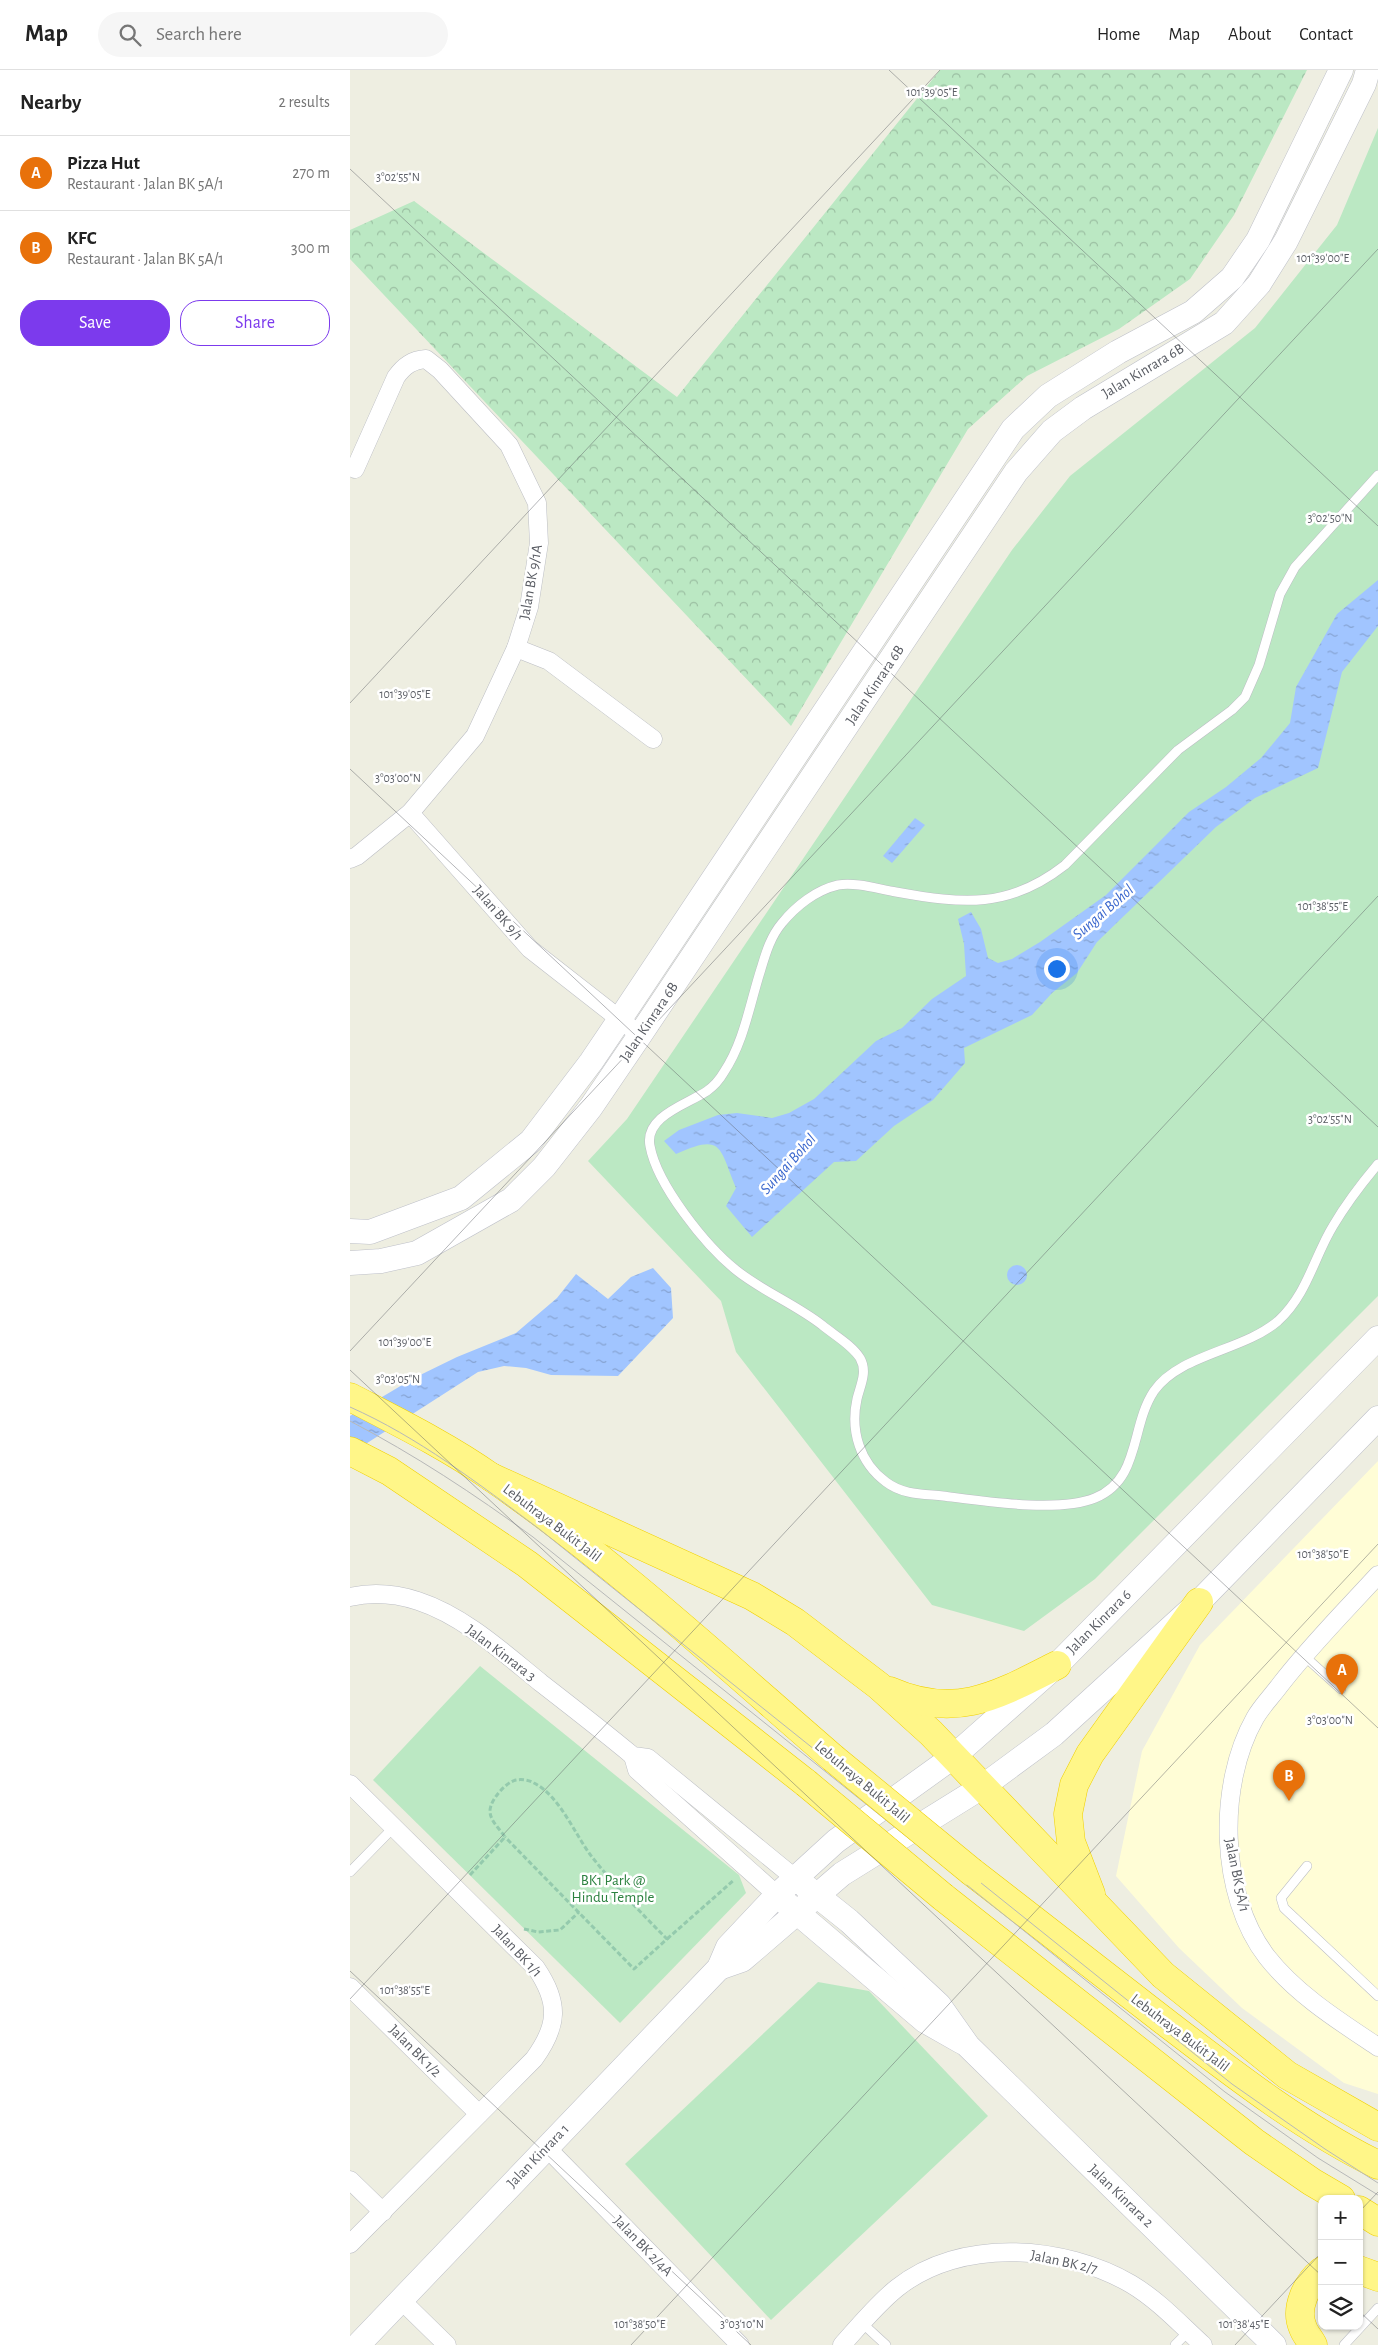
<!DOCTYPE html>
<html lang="en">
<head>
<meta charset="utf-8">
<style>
  :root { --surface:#fff; --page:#f6f6f6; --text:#222; --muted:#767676; --line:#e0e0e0; --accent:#7c3aed }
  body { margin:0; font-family:"Alegreya Sans",sans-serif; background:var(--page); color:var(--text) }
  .controls { position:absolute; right:15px; bottom:15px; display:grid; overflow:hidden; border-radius:10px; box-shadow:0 1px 4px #0004 }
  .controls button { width:45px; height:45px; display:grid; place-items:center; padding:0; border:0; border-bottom:1px solid var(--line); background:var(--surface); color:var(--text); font:25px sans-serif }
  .you { position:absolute; left:706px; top:898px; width:18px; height:18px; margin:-12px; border:4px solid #fff; border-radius:50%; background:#1a73e8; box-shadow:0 0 0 8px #1a73e833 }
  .badge { display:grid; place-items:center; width:32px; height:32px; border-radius:50%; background:var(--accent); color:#fff; font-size:16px; font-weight:700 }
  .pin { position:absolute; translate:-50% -41px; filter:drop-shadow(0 1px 2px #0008) }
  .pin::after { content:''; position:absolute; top:26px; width:18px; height:15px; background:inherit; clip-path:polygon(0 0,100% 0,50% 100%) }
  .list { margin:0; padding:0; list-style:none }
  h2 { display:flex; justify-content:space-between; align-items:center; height:65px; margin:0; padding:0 20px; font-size:21px }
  h2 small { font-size:16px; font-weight:400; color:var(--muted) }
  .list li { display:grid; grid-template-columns:32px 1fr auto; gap:15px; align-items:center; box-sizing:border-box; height:75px; padding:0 20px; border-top:1px solid var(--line) }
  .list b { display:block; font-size:19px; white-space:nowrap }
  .list p { margin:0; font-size:16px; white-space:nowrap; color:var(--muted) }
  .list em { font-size:16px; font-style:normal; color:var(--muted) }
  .actions { display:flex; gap:10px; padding:15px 20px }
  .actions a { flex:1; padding:11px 0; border:1px solid var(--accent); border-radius:20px; text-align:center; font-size:18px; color:var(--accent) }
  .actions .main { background:var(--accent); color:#fff }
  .icon { flex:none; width:28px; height:28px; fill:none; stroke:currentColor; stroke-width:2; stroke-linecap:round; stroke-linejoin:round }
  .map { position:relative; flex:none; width:1028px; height:2275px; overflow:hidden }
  header { display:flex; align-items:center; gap:30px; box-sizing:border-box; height:70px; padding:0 25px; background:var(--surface); border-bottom:1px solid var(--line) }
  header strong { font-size:24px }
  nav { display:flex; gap:28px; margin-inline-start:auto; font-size:18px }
  .search { width:350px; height:45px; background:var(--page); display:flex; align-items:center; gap:12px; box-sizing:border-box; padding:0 18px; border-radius:28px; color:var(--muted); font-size:19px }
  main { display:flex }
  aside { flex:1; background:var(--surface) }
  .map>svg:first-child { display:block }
  .commercial { fill:#fffdd6 }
  .green { fill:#bbe8c3 }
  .forest { fill:url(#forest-crowns) }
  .water { fill:url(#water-ripples) }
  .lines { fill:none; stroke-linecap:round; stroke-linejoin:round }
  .lane-casing { stroke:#bcbec4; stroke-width:10 }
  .street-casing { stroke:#bcbec4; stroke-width:19 }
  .secondary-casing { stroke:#bec0c9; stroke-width:25 }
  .highway-casing { stroke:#f0d000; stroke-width:29 }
  .path { stroke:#94caad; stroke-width:3; stroke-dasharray:5 2.5; stroke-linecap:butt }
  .lane { stroke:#fff; stroke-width:9 }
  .street { stroke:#fff; stroke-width:18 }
  .secondary { stroke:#fff; stroke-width:24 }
  .highway { stroke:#fff688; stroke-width:28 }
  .tram { stroke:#b7b8b8; stroke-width:1 }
  .highway-bridge-casing { stroke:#f0d000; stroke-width:29; stroke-linecap:butt }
  .highway-bridge { stroke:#fff688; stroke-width:28 }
  .ticks { fill:none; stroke:#5a5d64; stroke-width:1; stroke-opacity:0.45 }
  .labels { text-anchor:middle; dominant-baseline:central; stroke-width:5; stroke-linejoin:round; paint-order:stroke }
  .street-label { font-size:15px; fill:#5a5d64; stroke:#fff }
  .park-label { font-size:15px; fill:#2c8240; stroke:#fff }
  .water-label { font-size:16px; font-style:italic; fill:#3966cd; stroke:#fff }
  .ticks-label { font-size:12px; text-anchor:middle; fill:#5a5d64; stroke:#fff; stroke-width:5; stroke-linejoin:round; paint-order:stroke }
</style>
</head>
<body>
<header>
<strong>Map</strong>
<div class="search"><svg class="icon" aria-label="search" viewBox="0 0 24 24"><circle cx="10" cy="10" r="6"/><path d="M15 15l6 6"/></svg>Search here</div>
<nav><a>Home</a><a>Map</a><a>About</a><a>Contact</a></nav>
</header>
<main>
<aside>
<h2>Nearby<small>2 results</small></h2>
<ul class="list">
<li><span class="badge" style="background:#e8710a">A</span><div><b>Pizza Hut</b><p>Restaurant · Jalan BK 5A/1</p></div><em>270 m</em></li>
<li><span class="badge" style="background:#e8710a">B</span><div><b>KFC</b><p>Restaurant · Jalan BK 5A/1</p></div><em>300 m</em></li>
</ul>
<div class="actions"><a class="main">Save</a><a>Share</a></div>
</aside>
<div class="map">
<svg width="1028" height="2275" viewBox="0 0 1028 2275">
  <defs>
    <pattern id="forest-crowns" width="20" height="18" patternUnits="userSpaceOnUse" patternTransform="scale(1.25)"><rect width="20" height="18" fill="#bbe8c3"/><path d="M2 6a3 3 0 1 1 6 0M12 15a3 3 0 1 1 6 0" fill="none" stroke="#9bbfa2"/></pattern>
    <pattern id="water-ripples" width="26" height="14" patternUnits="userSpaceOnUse" patternTransform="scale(1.25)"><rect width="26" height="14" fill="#a1c5ff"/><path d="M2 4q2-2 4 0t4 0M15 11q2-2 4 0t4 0" fill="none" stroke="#86a3d2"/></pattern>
  </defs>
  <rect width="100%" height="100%" fill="#eeeee1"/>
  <path class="commercial" d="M1028 1391V2024L994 2013 892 1938 829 1878 766 1806 792 1681 850 1575Z"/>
  <g class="green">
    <path d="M1028 58V1226L745 1509 674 1561 582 1535 386 1282 371 1231 238 1091 277 1049 662 480 720 406 905 258 987 155Z"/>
    <path d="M130 1596 389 1805 396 1823 270 1953 23 1710Z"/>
    <path d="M468 1912 519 1921 638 2046 421 2250 275 2094Z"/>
  </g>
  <path class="forest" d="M590 0H957L884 145 840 209 769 259 677 306 618 359 441 656 0 189V160L64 131 327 327Z"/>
  <g class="water">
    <path d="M1028 510V556L992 602 968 698 905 728 866 757 747 872 727 903 702 923 682 945 614 978 615 993 583 1030 544 1056 506 1091 484 1092 402 1167 376 1136 386 1118C369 1077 373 1063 326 1084L314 1071 329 1060 368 1045 387 1043 422 1048 439 1043 464 1029 526 971 552 958 582 929 616 906 614 874 608 849 621 842 631 859 638 888 648 893 662 889 690 872 756 825 839 742 876 717 911 688 940 653 946 617 987 544Z"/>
    <path d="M565 748 575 755 542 793 533 786Z"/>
    <circle cx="667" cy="1205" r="10"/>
    <path d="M303 1198 321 1218 323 1248 268 1306 201 1305 176 1298 154 1296 128 1302 0 1384V1346L64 1308 107 1287 166 1263 207 1228 226 1204 258 1229 281 1207Z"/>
  </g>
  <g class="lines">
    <defs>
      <g id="lane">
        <path d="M1028 405 945 497 930 524 909 595 895 627 882 640 828 680 715 795C659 839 613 834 546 822 528 819 506 812 488 815 466 820 446 836 432 853 421 866 416 882 411 899 400 933 394 972 374 1002 370 1009 364 1016 357 1021 338 1034 294 1046 300 1076 307 1115 356 1176 386 1200 412 1221 445 1234 472 1255 484 1265 502 1275 510 1288 518 1302 510 1316 507 1329 500 1361 510 1393 536 1412 553 1425 574 1424 593 1426 633 1431 708 1443 745 1428 791 1409 780 1357 804 1321 830 1284 893 1281 928 1251 957 1225 964 1187 983 1156 996 1134 1012 1113 1028 1094"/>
        <path d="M953 1585 991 1619"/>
        <path d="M957 1796 931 1828 934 1838 1028 1926"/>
        <path d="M0 1802 44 1757"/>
        <path d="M512 2253 536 2275"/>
        <path d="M825 2275 838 2262"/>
        <path d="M994 2275 1028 2238"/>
      </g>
      <g id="street">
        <path d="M166 578 199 591 303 669"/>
        <path d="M60 743 180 879 290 965"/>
        <path d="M0 789 7 786 60 743 125 666 166 578 179 537 189 473 187 433 159 375 90 300 76 289C62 290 54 296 46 307L5 399"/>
        <path d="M1028 1505C995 1541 960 1576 930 1615 922 1626 911 1637 905 1648 867 1715 869 1825 917 1887 946 1924 989 1951 1028 1977"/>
        <path d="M0 1527C22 1522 46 1524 68 1531 114 1546 154 1583 191 1613 222 1637 253 1661 283 1686L298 1688 446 1809"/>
        <path d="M283 1686 287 1700 427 1825"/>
        <path d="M0 1714 186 1898C210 1933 208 1956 184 1989L0 2174"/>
        <path d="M0 1917 129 2044"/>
        <path d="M196 2077 390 2275"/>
        <path d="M0 2110 33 2142"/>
        <path d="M51 2230 97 2275"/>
        <path d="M492 2275C509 2256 527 2234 547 2218 611 2167 714 2175 781 2214 808 2230 830 2254 853 2275"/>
      </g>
      <g id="secondary">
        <path d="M0 1161 20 1162 111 1128 181 1071 241 992 270 949 663 359 698 326 768 282 843 242 882 208 908 170 991 0"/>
        <path d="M0 1193 31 1191 67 1183 161 1130 194 1097 241 1037 290 965 666 402 702 361 733 338 874 253 909 214 936 171 1014 14 1018 0"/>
        <path d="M455 1816 499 1851 589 1935 618 1976 924 2275"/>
        <path d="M437 1834 575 1951 612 1972"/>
        <path d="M369 1898 392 1890 492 1804 632 1717 704 1664 849 1532 1028 1348"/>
        <path d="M8 2275 369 1898 378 1877 427 1825 486 1771 603 1687 707 1595 1028 1268"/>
      </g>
      <g id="highway">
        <path d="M0 1327C48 1352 97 1376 141 1407 263 1491 372 1592 483 1688"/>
        <path d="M0 1381 39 1401 177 1494 456 1713"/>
        <path d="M141 1407 402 1526 445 1552 529 1616 581 1663 813 1905 937 2005 1028 2057"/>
        <path d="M540 1621C606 1650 648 1625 707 1595"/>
        <path d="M622 1802C686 1852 750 1901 814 1951 882 2003 951 2057 1028 2095"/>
        <path d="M741 1824 721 1772 718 1744 724 1715 740 1684 849 1532"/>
        <path d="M593 1827 904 2072 962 2112 991 2129"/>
        <path d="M1009 2140 1028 2152"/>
        <path d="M1009 2200 1028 2207"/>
        <path d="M963 2275C960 2269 955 2264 953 2258 944 2238 957 2213 972 2201"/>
      </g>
    </defs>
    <use href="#lane" class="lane-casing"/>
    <use href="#street" class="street-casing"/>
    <use href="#secondary" class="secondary-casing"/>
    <use href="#highway" class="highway-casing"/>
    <g class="path">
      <path d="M120 1805 155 1767C150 1759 140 1751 140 1741 140 1730 156 1712 166 1710 172 1709 179 1710 184 1713 210 1726 225 1765 242 1787 265 1816 291 1843 317 1869L284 1899 155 1767"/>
      <path d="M174 1859 188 1862 210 1860 229 1842"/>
      <path d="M317 1869 384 1810"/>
    </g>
    <use href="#lane" class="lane"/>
    <use href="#street" class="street"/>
    <use href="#secondary" class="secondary"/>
    <use href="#highway" class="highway"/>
    <g class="tram">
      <path d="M0 1337C68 1367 129 1414 188 1458L882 2014 975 2079 1028 2113"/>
      <path d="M0 1351C65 1385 124 1424 183 1467L875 2022 968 2088 1028 2125"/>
    </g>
    <defs>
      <g id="highway-bridge">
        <path d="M483 1688 622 1802"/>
        <path d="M456 1713 593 1827"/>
      </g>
    </defs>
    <use href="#highway-bridge" class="highway-bridge-casing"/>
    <use href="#highway-bridge" class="highway-bridge"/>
  </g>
  <path class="ticks" d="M539 0 1028 456M0 99 1028 1057M0 633 590 0M0 699 1028 1658M0 1281 1028 179M0 1300 972 2206M0 1901 401 2275M0 1929 1028 826M1009 2142 1028 2122M1009 2241 1028 2259M281 2275 1028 1474M885 2275 972 2182"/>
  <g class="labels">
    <g class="street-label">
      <text transform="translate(793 301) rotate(-31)">Jalan Kinrara 6B</text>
      <text transform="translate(181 512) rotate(-80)">Jalan BK 9/1A</text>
      <text transform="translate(525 615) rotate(-56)">Jalan Kinrara 6B</text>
      <text transform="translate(148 843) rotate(49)">Jalan BK 9/1</text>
      <text transform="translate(299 952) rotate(-56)">Jalan Kinrara 6B</text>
      <text transform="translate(202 1453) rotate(37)">Lebuhraya Bukit Jalil</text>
      <text transform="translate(749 1552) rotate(-45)">Jalan Kinrara 6</text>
      <text transform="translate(151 1583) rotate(37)">Jalan Kinrara 3</text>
      <text transform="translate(512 1712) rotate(40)">Lebuhraya Bukit Jalil</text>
      <text transform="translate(887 1805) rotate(78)">Jalan BK 5A/1</text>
      <text transform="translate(167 1881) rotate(47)">Jalan BK 1/1</text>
      <text transform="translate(830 1963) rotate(37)">Lebuhraya Bukit Jalil</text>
      <text transform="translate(65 1981) rotate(45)">Jalan BK 1/2</text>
      <text transform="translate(188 2086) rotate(-46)">Jalan Kinrara 1</text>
      <text transform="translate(771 2126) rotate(44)">Jalan Kinrara 2</text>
      <text transform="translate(293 2176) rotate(46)">Jalan BK 2/4A</text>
      <text transform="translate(714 2192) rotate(12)">Jalan BK 2/7</text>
    </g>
    <g class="park-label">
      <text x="263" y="1810">BK1 Park @<tspan x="263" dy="17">Hindu Temple</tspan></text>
    </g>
    <g class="water-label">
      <text transform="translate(753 842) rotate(-41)">Sungai Bohol</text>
      <text transform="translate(438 1094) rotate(-48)">Sungai Bohol</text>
    </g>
  </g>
  <g class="ticks-label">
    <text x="582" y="26">101°39'05"E</text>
    <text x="48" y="111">3°02'55"N</text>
    <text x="973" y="192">101°39'00"E</text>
    <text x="980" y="452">3°02'50"N</text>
    <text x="55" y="628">101°39'05"E</text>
    <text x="48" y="712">3°03'00"N</text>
    <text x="973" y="840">101°38'55"E</text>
    <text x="980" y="1053">3°02'55"N</text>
    <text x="55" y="1276">101°39'00"E</text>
    <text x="48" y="1313">3°03'05"N</text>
    <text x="973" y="1488">101°38'50"E</text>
    <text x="980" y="1654">3°03'00"N</text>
    <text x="55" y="1924">101°38'55"E</text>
    <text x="290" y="2258">101°38'50"E</text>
    <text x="894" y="2258">101°38'45"E</text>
    <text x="392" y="2258">3°03'10"N</text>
  </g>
</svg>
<div class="controls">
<button>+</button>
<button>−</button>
<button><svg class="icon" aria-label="layers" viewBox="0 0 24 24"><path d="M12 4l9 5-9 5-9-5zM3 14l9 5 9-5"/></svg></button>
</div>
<div class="you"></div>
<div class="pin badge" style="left:992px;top:1625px;background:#e8710a">A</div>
<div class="pin badge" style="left:939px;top:1731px;background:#e8710a">B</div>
</div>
</main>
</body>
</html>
